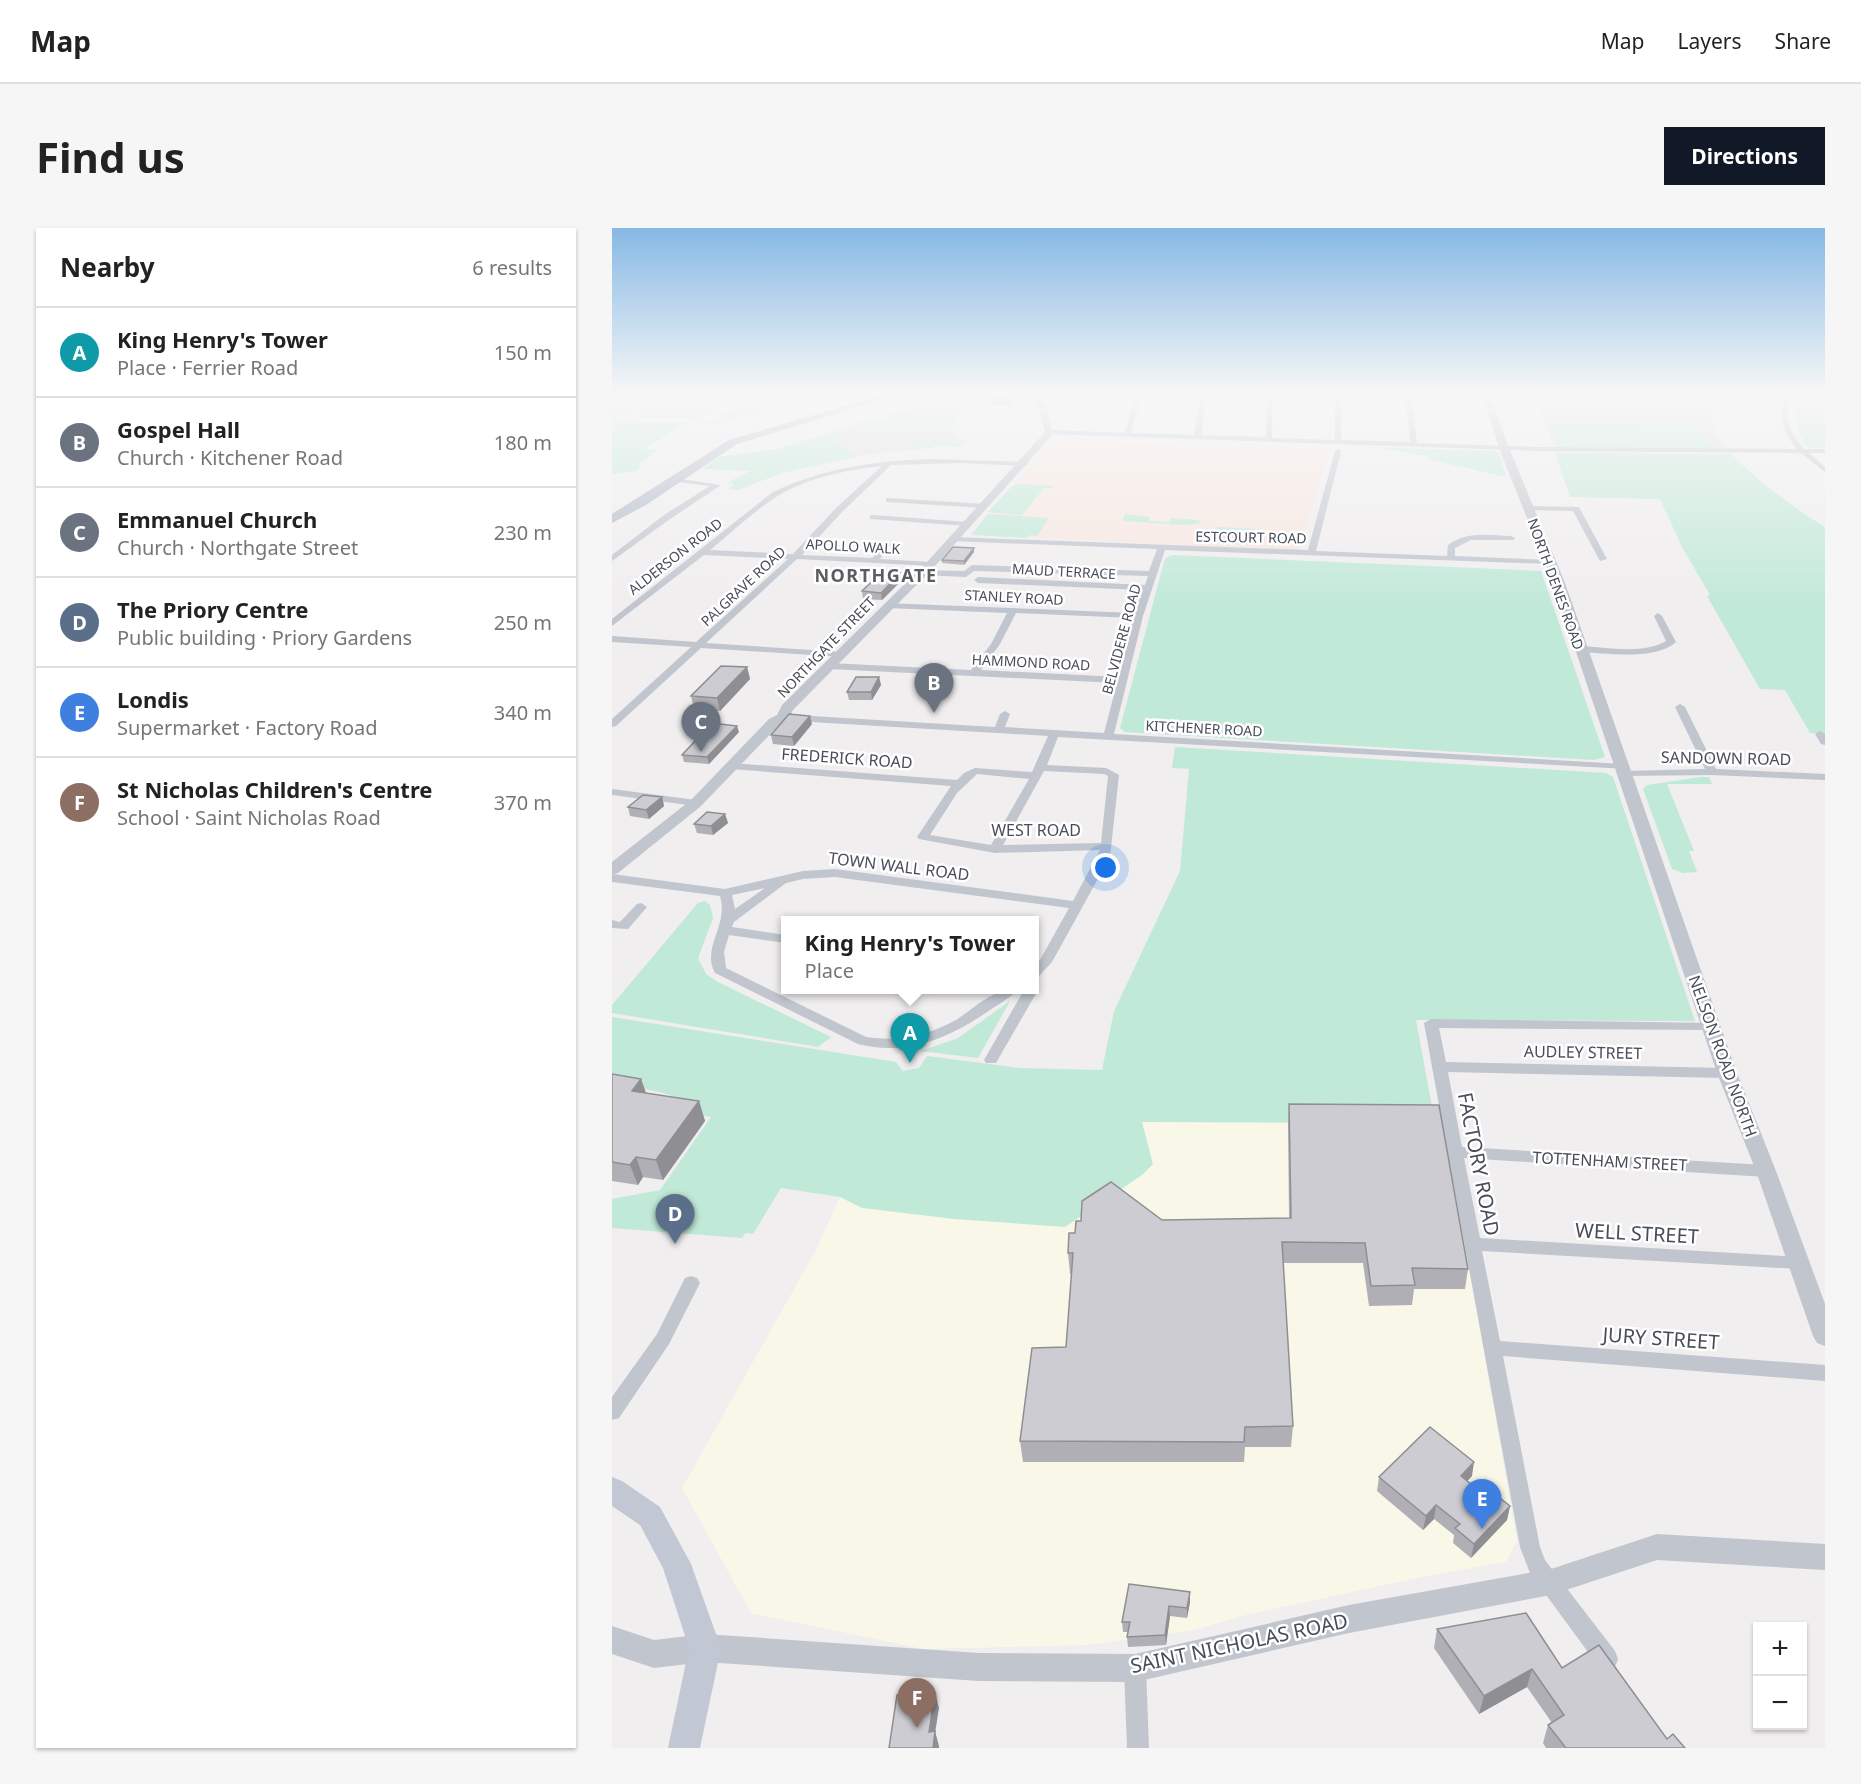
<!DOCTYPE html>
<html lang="en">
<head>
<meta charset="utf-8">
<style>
  :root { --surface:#fff; --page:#f6f6f6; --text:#222; --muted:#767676; --line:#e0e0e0; --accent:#111827 }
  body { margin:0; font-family:"Noto Sans",sans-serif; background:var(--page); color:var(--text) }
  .controls { position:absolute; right:18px; bottom:18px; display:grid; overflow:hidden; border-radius:0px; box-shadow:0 2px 4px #0004 }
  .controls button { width:54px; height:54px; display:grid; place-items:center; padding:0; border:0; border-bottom:2px solid var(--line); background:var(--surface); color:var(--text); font:30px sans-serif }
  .you { position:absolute; left:494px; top:640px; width:21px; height:21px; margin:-15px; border:4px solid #fff; border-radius:50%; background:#1a73e8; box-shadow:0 0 0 9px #1a73e833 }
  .badge { display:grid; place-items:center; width:39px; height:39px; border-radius:50%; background:var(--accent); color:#fff; font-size:20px; font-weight:700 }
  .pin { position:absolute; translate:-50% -50px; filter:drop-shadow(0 2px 3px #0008) }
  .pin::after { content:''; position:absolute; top:32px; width:21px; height:18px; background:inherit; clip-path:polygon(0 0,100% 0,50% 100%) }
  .popup { position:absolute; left:169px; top:688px; width:258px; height:78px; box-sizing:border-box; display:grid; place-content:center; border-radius:0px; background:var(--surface); filter:drop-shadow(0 2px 4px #0005); font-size:20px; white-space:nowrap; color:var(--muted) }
  .popup b { font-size:22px; color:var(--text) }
  .popup::after { content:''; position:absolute; left:50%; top:100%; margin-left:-12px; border:12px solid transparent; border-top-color:var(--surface) }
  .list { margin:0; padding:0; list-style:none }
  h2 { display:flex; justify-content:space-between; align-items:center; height:78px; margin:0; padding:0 24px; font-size:26px }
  h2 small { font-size:20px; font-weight:400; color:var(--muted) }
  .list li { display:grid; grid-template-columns:39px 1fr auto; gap:18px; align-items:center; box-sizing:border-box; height:90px; padding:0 24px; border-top:2px solid var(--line) }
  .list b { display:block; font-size:22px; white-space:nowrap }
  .list p { margin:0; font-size:20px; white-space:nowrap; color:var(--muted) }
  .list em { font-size:20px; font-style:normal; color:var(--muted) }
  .map { position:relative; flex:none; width:1213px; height:1520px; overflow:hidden; border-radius:0px }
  header { display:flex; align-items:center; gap:36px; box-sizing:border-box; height:84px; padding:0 30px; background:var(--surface); border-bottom:2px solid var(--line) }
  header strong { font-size:28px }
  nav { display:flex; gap:33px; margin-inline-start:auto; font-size:21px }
  .intro { display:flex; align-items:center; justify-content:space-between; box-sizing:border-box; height:144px; padding:0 36px }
  h1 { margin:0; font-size:42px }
  .button { padding:15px 27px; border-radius:0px; background:var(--accent); color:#fff; font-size:21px; font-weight:700 }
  main { display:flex; gap:36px; padding:0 36px }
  aside { flex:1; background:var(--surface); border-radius:0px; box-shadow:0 2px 4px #0004 }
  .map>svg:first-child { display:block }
  .commercial { fill:#f9f8e8 }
  .education { fill:#e1dfdf }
  .medical { fill:#f7e7e0 }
  .green { fill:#c1e9d8 }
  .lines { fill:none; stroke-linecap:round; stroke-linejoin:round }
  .minor { fill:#c0c5ce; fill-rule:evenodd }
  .tertiary { fill:#c0c5ce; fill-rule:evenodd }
  .secondary { fill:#c2c7d4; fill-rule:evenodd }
  .primary { fill:#b0b8c9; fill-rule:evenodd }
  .wall { fill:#afafb5 }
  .shaded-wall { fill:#8f8f93 }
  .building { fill:#ccccd2; stroke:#8f8f93; stroke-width:1.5 }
  .labels { text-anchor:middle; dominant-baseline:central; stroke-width:5; stroke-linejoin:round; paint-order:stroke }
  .far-street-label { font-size:14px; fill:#484d59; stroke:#fff }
  .street-label { font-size:16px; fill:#484d59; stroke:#fff }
  .far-district-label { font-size:18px; font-weight:bold; letter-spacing:1.5px; fill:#5b5d62; stroke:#fff }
  .near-street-label { font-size:20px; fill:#484d59; stroke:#fff }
</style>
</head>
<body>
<header>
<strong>Map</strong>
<nav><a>Map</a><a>Layers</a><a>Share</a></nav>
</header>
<div class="intro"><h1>Find us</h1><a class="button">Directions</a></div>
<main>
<aside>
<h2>Nearby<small>6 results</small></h2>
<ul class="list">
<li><span class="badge" style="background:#0f9aa8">A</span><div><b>King Henry's Tower</b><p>Place · Ferrier Road</p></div><em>150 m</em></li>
<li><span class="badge" style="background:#6b7280">B</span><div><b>Gospel Hall</b><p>Church · Kitchener Road</p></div><em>180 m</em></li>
<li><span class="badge" style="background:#6b7280">C</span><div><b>Emmanuel Church</b><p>Church · Northgate Street</p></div><em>230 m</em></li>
<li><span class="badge" style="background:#5c6f8a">D</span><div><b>The Priory Centre</b><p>Public building · Priory Gardens</p></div><em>250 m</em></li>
<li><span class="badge" style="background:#3f7fe0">E</span><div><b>Londis</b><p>Supermarket · Factory Road</p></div><em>340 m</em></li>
<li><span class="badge" style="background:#8d6e63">F</span><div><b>St Nicholas Children's Centre</b><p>School · Saint Nicholas Road</p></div><em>370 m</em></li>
</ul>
</aside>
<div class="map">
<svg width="1213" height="1520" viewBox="0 0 1213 1520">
  <rect width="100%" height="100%" fill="#f0eeee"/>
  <path class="commercial" d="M530 894 823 895 832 897 905 1313 894 1334 814 1348 634 1387 582 1402 476 1417 311 1421 139 1385 70 1260 204 1022 228 969 250 980Z"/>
  <g class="education">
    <path d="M921 166H1100L1103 169 1100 188 1104 205 1114 221 942 219Z"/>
    <path d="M251 194 341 197 338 202 343 205 342 209 355 213 349 219 324 217 320 220 267 225 203 236 176 244 91 241 106 229 165 221Z"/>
  </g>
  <path class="medical" d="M440 213 671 220 717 222 687 322 359 307Z"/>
  <g class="green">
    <path d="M0 166H143L109 177 86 191H23L34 179H22L10 190H0Z"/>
    <path d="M152 166H216L104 196 94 195C111 185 125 179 143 176L134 172Z"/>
    <path d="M347 166H364L340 199 279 195 255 201 251 199 226 203 229 206 215 208 245 229 173 244 126 262 116 261 123 256 115 255 138 243 91 241 106 229 165 221Z"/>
    <path d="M1184 172H1201L1213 183V220H1196C1185 204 1180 192 1184 172Z"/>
    <path d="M0 192 76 194 32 221 45 222 26 237 29 238 25 243 0 246Z"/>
    <path d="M937 195 1087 199 1092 212 1106 221 946 219Z"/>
    <path d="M318 211C331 211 340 215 352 216L349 219 324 217 320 220 307 221 299 213Z"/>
    <path d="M758 219 883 223 886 224 894 247 889 248 815 231 817 228Z"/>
    <path d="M943 225 1119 226C1147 254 1179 278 1213 299V506L1198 505 1173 462 1148 461 1095 368 1098 367 1070 319 1048 271 958 269Z"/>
    <path d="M407 256 440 258 442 260H432L410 287 376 284 400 258Z"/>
    <path d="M376 286 437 290 425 308 417 307 414 310 359 307Z"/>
    <path d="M513 286 538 289 537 293 557 294 559 290 586 292 589 295 572 297 510 293Z"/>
    <path d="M604 299 643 301 636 317 597 315Z"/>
    <path d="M561 327 929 343 993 529 982 532 513 504 508 500 553 330Z"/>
    <path d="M563 519 994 545 1001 549 1083 793 804 792 823 895 530 894 541 936 530 947 453 999 342 991 250 980 228 969 169 960 141 1006 134 1005 130 1010 0 1000V971L48 962 99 889 68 882 78 874C52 864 28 859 0 856V789L284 834 291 843 307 840 315 828 408 840 490 842 502 783 568 643 577 541 560 540Z"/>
    <path d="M1089 549H1097L1100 556H1055L1082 623H1077L1085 644 1071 645 1060 641 1031 561 1035 557Z"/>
    <path d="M93 673 98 677 101 690 86 730 94 746 106 754 219 809 206 819 0 785V777L86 675Z"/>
    <path d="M398 773 366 830 309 823 346 810Z"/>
  </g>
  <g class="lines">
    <g class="minor">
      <path d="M524 166H530L519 205 582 207 589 166H595L589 207 654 209 655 166H661L660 210 723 212V166H729V212L798 214 793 166H799L805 215 927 219 1185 221C1172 205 1165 191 1174 171L1210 168 1212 171 1179 173C1171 192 1179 206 1192 221H1213V225H1197L1213 239V244L1189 225 927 223 438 206 435 204 438 202 513 205Z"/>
      <path d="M726 221 729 223 704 323 835 328 836 317C854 303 878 307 899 308L903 310 902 312H859L843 320V328L937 332 941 334 937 336 553 322 531 388 502 506 1011 536 1015 537V541L446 509 435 537 494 540 507 547 498 629 440 734 427 748 422 749V737L428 732 457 680 223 649 191 651 174 655 122 694 120 699 174 707V715L117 707 112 724 114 740 254 809C287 814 315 808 344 792 363 780 382 759 405 762 398 770 387 776 378 782 339 809 295 829 246 816L103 745C89 719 117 698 108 668L0 654V646L113 661 191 643 223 641 461 673 488 622 383 625 307 611 305 609 339 558 119 541 114 538 119 535 345 552 352 545 363 540 420 544 436 508 182 493 177 490 182 487 383 499 388 486 393 483 398 486 393 499 492 505 505 455 217 441 212 438 217 435 359 442 379 416 395 385 276 380 273 379V375L523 385 531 362 366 355 362 352 366 349 533 357 536 348 362 343 354 349 309 347 306 346V342L352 343 360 337 537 343 545 321 338 313V309H341L696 322 723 223ZM404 385 522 390 507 449 369 442 388 416ZM432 543 492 546 496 548 489 615 391 617ZM365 546 417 551 379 617 318 607 345 565ZM153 660 123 681 120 667Z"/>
      <path d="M318 231 412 234 416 236 412 238 351 235 279 237 231 283 190 327 260 330 276 314 280 316 268 331 319 334 323 336 322 338 185 331 94 415 229 424 234 427 232 429 89 420 4 498 0 499V491L79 419 0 414V408L84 414 176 331 92 327 0 398V391L161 264C212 240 262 233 318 231ZM270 238 225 279 181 326 98 322C120 304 143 282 167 267 198 249 235 242 270 238Z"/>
      <path d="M62 250 109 257 58 291 0 333V327L52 287 98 258 65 254 61 252Z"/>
      <path d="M277 270 373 276 377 278 373 280 274 274V270Z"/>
      <path d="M913 278 967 279 995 331 988 333 961 283 916 282H913Z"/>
      <path d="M261 287 356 294 360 296 356 298 258 291V287Z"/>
      <path d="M1046 385 1050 388 1064 414C1043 433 994 425 968 424L963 421 968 418C994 419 1030 427 1054 413L1042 388Z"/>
      <path d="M1068 476 1073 479 1104 541 1213 546V552L1100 547 1010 548 1009 546 1014 543 1093 541 1063 479Z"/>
      <path d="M1208 503 1213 506V517L1209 516 1203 506Z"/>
      <path d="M0 561 84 572 90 575 84 578 0 567Z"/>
      <path d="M29 675 35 679 16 701 0 700V692L8 694 25 676Z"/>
      <path d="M422 759 426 762 384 835H374L372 832 412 762H422Z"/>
      <path d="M283 762H313L299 770 285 765Z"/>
      <path d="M819 791 1104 795 1106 798 1099 802 827 800 834 834 1115 840 1122 845 1115 850 836 844 850 919 1154 937 1160 939 1162 943 1160 947 1154 949 852 930 868 1010 1187 1029 1193 1030 1195 1035 1193 1040 1187 1041 870 1023 888 1113 1213 1137V1153L891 1128 928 1319 933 1332 1003 1423 1006 1431 1003 1439 995 1442 987 1439 918 1345 908 1319 812 795Z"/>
      <path d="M79 1048 85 1050 88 1055 57 1116 7 1190 0 1192V1169L45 1106 73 1050Z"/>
      <path d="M523 1429 531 1432 534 1440 537 1520H515L512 1440 515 1432Z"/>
    </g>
    <g class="tertiary">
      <path d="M417 166H425L435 181 441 206 323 338 181 482 176 492 167 497 89 578 6 645 0 647V634L79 572 157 491 165 487 170 477 315 334 433 204 427 181Z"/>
      <path d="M870 166H878L897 220 953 355 1125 845 1164 943 1213 1076V1118L1205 1115 1201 1108 1144 943 1105 845 941 355 887 220Z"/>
      <path d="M1201 166H1210L1213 169V176Z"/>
      <path d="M1045 1306 1213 1316V1342L1045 1332 939 1367 737 1405 523 1454 367 1453 93 1434 42 1440 0 1426V1398L42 1412 93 1406 367 1425 523 1426 737 1377 939 1341Z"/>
    </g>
    <path class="secondary" d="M0 1249 10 1253 48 1279 79 1336 109 1420 88 1520H56L77 1420 51 1340 28 1297 0 1278Z"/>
    <path class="primary" d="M274 166H289L125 216 34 277 0 295V286L117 212Z"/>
  </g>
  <g class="wall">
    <path d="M401 166V177L381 178 380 170Z"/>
    <path d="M362 324 352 337 330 335V332Z"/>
    <path d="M288 345 289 353 270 372 251 371 250 363Z"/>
    <path d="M135 439 138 451 108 483 82 481 79 468Z"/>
    <path d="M267 449 269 457 260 472H237L235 464Z"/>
    <path d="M200 496 182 518 161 516 159 507Z"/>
    <path d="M127 504 97 536 72 534 70 527Z"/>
    <path d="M50 569 52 578 37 591 18 588 16 579Z"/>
    <path d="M113 586 116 595 101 607 85 605 82 596Z"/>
    <path d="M0 846 29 851 34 865 87 873 93 893 51 952 31 949 26 957 0 953Z"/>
    <path d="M677 876 856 1041 853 1061H802L800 1077 757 1078 751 1035H671L681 1198 679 1219H633L632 1234H411L408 1213 454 1119 460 1045 458 1046 456 1025 463 1005 550 992 677 990 676 896Z"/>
    <path d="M860 1248 855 1253 874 1268 898 1278 895 1292 859 1330 841 1315 842 1307 822 1291 811 1302 765 1263 767 1249Z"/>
    <path d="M578 1364V1374L575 1390 558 1388 554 1417 516 1419 515 1409 516 1404H511L510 1394Z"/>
    <path d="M825 1401 950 1440 1055 1511 1073 1520H934L931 1515 936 1497 940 1495 915 1459 867 1486 822 1420Z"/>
  </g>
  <g class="shaded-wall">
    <path d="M362 320V324L352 337V333Z"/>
    <path d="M288 345 289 353 270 372 269 365Z"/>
    <path d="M135 439 138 451 108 483 105 470Z"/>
    <path d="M267 449 269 457 260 472 259 464Z"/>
    <path d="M198 488 200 496 182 518 180 509Z"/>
    <path d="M125 498 127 504 97 536 95 529Z"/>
    <path d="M50 569 52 578 37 591 34 582Z"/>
    <path d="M113 586 116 595 101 607 99 598Z"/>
    <path d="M29 851 36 871 20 863Z"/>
    <path d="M87 873 93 893 51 952 44 932Z"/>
    <path d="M24 929 31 949 26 957 18 937Z"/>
    <path d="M862 1234 860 1248 846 1263 849 1248Z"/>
    <path d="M824 1277 822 1291 811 1302 814 1288Z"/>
    <path d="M898 1278 895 1292 859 1330 862 1316Z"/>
    <path d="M578 1364V1374L575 1390V1380Z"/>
    <path d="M557 1378 558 1388 554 1417 553 1407Z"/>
    <path d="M920 1441 915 1459 867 1486 872 1468Z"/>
    <path d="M323 1465 327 1480 321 1518 317 1504Z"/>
    <path d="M323 1503 327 1518V1520H321Z"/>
  </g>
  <g class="building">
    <path d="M381 166H401V170H380Z"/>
    <path d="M341 319 362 320 352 333 330 332Z"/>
    <path d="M270 344 288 345 269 365 250 363Z"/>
    <path d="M109 438 135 439 105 470 79 468Z"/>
    <path d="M244 449H267L259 464H235Z"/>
    <path d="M177 486 198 488 180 509 159 507Z"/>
    <path d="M100 495 125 498 95 529 70 527Z"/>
    <path d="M31 567 50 569 34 582 16 579Z"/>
    <path d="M95 584 113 586 99 598 82 596Z"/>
    <path d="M0 846 29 851 20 863 87 873 44 932 24 929 18 937 0 934Z"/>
    <path d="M677 876 827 877 856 1041 800 1040 803 1057 759 1058 753 1015 670 1014 681 1198 633 1199 632 1214 408 1213 420 1120 454 1119 461 1025H456L457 1005H463L464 993H469L470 973 499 954 550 992 679 990Z"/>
    <path d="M818 1199 862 1234 849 1248 874 1268 879 1263 898 1278 862 1316 843 1300 848 1296 824 1277 814 1288 767 1249Z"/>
    <path d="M517 1356 578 1364 575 1380 557 1378 553 1407 515 1409 518 1394H510Z"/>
    <path d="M914 1385 950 1440 987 1417 1055 1511 1061 1506 1073 1520H954L936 1497 952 1487 920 1441 872 1468 825 1401Z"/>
    <path d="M317 1456 315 1465H323L317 1504 323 1503 321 1520H277L285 1467H290L292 1457Z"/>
  </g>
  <linearGradient id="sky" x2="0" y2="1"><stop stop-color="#86b9e5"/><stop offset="0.44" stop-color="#f8f7f7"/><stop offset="1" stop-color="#f8f7f7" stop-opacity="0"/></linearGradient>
  <rect width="1213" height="378" fill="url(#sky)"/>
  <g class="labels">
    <g class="far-street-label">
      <text transform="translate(639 309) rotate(1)">ESTCOURT ROAD</text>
      <text transform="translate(241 318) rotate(3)">APOLLO WALK</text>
      <text transform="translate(63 328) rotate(-38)">ALDERSON ROAD</text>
      <text transform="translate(452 343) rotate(3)">MAUD TERRACE</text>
      <text transform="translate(944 356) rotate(70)">NORTH DENES ROAD</text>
      <text transform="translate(131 358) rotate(-43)">PALGRAVE ROAD</text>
      <text transform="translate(402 369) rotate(3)">STANLEY ROAD</text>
      <text transform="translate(509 411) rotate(-75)">BELVIDERE ROAD</text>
      <text transform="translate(214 419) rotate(-46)">NORTHGATE STREET</text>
      <text transform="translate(419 434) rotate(3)">HAMMOND ROAD</text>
      <text transform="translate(592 500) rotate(3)">KITCHENER ROAD</text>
    </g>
    <g class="street-label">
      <text transform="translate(235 530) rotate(4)">FREDERICK ROAD</text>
      <text transform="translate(1114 530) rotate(1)">SANDOWN ROAD</text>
      <text x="424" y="602">WEST ROAD</text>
      <text transform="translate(287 638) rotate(7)">TOWN WALL ROAD</text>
      <text transform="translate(971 824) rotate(1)">AUDLEY STREET</text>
      <text transform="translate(1111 828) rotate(70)">NELSON ROAD NORTH</text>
      <text transform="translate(998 933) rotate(3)">TOTTENHAM STREET</text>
    </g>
    <g class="far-district-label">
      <text x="264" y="347">NORTHGATE</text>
    </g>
    <g class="near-street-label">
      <text transform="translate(867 936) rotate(79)">FACTORY ROAD</text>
      <text transform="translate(1025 1005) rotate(3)">WELL STREET</text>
      <text transform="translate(1049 1110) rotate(4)">JURY STREET</text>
      <text transform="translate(627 1415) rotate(-12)">SAINT NICHOLAS ROAD</text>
    </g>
  </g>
</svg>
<div class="controls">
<button>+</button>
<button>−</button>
</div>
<div class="you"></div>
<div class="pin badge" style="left:298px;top:835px;background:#0f9aa8">A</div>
<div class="popup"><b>King Henry's Tower</b>Place</div>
<div class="pin badge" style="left:322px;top:485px;background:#6b7280">B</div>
<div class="pin badge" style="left:89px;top:524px;background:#6b7280">C</div>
<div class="pin badge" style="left:63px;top:1016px;background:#5c6f8a">D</div>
<div class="pin badge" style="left:870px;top:1301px;background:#3f7fe0">E</div>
<div class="pin badge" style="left:305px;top:1500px;background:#8d6e63">F</div>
</div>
</main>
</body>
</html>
